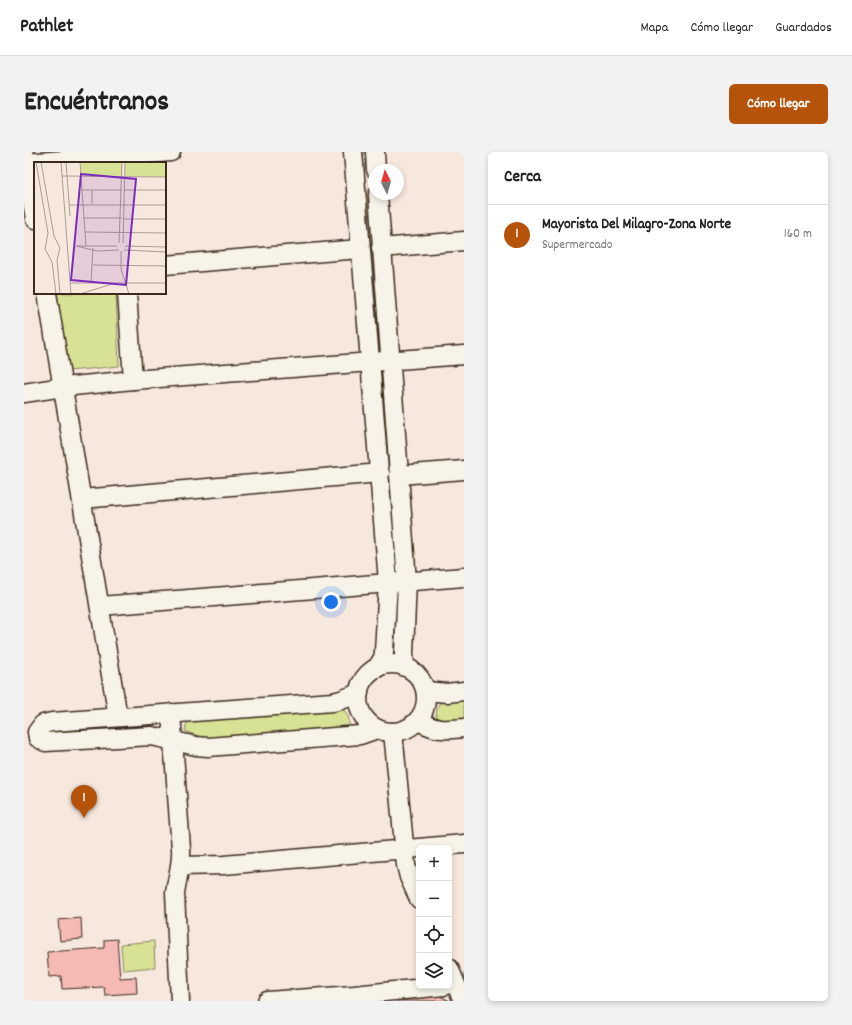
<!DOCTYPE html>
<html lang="es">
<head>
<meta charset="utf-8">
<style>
  :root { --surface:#fff; --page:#f2f2f2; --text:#222; --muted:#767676; --line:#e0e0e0; --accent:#b45309 }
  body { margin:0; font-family:Dekko,sans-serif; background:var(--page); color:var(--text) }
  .controls { position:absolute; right:12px; bottom:12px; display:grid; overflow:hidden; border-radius:6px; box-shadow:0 2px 6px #0003 }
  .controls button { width:36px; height:36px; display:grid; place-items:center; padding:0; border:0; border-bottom:1px solid var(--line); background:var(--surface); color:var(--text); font:20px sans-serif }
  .compass { position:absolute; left:344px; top:12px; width:36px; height:36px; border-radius:50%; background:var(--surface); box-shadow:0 2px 6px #0003; rotate:355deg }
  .you { position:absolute; left:307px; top:450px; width:14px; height:14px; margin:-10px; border:3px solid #fff; border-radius:50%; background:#1a73e8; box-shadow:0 0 0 6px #1a73e833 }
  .badge { display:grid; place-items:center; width:26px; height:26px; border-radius:50%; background:var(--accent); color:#fff; font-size:13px; font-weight:700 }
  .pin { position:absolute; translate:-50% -33px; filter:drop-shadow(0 1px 2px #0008) }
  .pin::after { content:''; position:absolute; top:21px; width:14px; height:12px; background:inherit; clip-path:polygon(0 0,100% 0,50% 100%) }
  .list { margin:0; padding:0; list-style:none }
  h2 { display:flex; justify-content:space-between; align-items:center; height:52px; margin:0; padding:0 16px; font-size:17px }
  h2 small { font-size:13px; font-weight:400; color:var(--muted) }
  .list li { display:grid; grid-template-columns:26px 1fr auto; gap:12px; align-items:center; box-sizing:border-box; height:60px; padding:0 16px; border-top:1px solid var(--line) }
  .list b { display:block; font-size:15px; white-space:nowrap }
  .list p { margin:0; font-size:13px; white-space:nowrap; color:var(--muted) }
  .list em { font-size:13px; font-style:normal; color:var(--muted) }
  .icon { flex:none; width:22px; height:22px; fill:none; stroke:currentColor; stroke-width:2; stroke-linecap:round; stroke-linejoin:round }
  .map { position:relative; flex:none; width:440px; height:849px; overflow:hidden; border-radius:6px }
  header { display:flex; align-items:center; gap:24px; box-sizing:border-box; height:56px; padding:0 20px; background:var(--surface); border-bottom:1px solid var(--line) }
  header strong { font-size:19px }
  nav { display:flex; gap:22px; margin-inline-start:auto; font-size:14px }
  .intro { display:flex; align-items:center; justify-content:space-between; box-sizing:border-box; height:96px; padding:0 24px }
  h1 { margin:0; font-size:28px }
  .button { padding:10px 18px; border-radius:6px; background:var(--accent); color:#fff; font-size:14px; font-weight:700 }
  main { display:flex; gap:24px; padding:0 24px }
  aside { flex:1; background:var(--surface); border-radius:6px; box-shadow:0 2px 6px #0003 }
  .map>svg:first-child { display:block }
  .green { fill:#d7e295; stroke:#89865a }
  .building { fill:#f6bab6; stroke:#3b2a1e }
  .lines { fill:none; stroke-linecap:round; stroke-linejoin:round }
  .minor-casing { stroke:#3b2a1e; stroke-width:21 }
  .minor { stroke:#f7f3e8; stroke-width:18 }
  .inset-road { fill:none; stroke:#ac9c91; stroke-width:1 }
  .view { fill:#7b2cbf; fill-opacity:0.15; stroke:#7b2cbf; stroke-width:2 }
  .inset-edge { fill:none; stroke:#3b2a1e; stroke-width:2 }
</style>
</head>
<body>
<header>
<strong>Pathlet</strong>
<nav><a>Mapa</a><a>Cómo llegar</a><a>Guardados</a></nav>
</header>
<div class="intro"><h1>Encuéntranos</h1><a class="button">Cómo llegar</a></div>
<main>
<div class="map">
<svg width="440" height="849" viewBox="0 0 440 849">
  <rect width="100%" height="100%" fill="#f7e8de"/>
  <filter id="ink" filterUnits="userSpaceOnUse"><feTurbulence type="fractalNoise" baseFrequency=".025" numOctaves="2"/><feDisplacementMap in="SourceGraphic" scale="8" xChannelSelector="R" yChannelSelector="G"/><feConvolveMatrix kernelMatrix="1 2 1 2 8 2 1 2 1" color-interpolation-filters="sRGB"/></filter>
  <g filter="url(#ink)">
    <g class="green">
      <path d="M33 141H92L95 214 45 219Z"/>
      <path d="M440 546V567L421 569 412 565 413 556 417 548Z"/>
      <path d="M316 554C323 561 326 565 325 575L198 586H179L161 579 162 573 166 568Z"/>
      <path d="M130 789 131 815 99 818 97 792Z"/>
    </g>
    <g class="building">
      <path d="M57 766 58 787 36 789 34 768Z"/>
      <path d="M93 787 96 826 112 825 113 841 81 843 80 835 38 837 37 824 25 825 23 800 80 796V788Z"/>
      <path d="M416 844 426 849H372L380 846Z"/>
    </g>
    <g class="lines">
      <defs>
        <g id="minor">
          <path d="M329 0 364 430 360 500 359 506 353 516"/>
          <path d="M351 0 352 18"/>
          <path d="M0 1 11 67"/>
          <path d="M0 11 147 0"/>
          <path d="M354 42 383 429 380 501 381 515"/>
          <path d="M357 96 440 89"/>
          <path d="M141 113 336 97"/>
          <path d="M23 141 94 565"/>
          <path d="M103 141 109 228"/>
          <path d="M0 241 39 235 109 228 440 203"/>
          <path d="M375 323 440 318"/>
          <path d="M58 347 356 321"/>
          <path d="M76 454 440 425"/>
          <circle cx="368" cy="546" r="34"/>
          <path d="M402 539 423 541 440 539"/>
          <path d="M335 541 317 548 309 550 28 570 19 572 13 580 14 586 21 590 128 584 172 594 184 595 336 583 353 577"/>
          <path d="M147 561 157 697C158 712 153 726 151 741L156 849"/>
          <path d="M394 569C414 579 418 578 440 576"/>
          <path d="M369 580 382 713 385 725 395 747"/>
          <path d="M157 714 200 713 440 692"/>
          <path d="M425 816 439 849"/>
          <path d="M243 849 330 843 420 834"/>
        </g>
      </defs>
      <use href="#minor" class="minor-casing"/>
      <use href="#minor" class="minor"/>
    </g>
  </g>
  <g transform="translate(10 10)">
    <rect width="132" height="132" fill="#f7e8de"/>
    <path d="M46 0H88V14H47ZM91 0H132L131 15 91 14Z" fill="#d7e295"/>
    <path class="inset-road" d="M2 0 14 71 11 87 18 100 22 132M7 0 20 74 26 86 23 98 26 132M27 0 37 132M32 0 36 54M46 0 52 84M132 0V78M28 14 132 15M48 28H88M90 28H131M58 42V28M36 43H132M50 56H88M90 57H132M51 70 132 71M85 81 88 0M89 81 91 0M42 84 63 89 85 88M42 84H83M91 84 132 85M90 88 132 90M87 89V107L95 132M59 103 132 104M36 121H132M57 121 59 86M46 132 78 122"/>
    <path class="view" d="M47 12 102 17 92 123 37 118Z"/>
    <rect width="132" height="132" class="inset-edge"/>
  </g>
</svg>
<div class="controls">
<button>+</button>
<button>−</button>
<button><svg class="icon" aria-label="locate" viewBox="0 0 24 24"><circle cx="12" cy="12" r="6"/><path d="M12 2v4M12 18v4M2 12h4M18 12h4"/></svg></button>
<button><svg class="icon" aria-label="layers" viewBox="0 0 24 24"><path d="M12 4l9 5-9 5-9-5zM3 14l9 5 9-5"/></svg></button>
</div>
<svg class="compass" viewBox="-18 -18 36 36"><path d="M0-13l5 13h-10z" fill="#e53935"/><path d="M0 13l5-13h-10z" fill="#767676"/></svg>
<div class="you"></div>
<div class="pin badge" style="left:60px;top:666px">1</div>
</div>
<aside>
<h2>Cerca<small></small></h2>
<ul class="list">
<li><span class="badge">1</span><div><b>Mayorista Del Milagro-Zona Norte</b><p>Supermercado</p></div><em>160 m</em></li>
</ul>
</aside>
</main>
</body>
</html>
